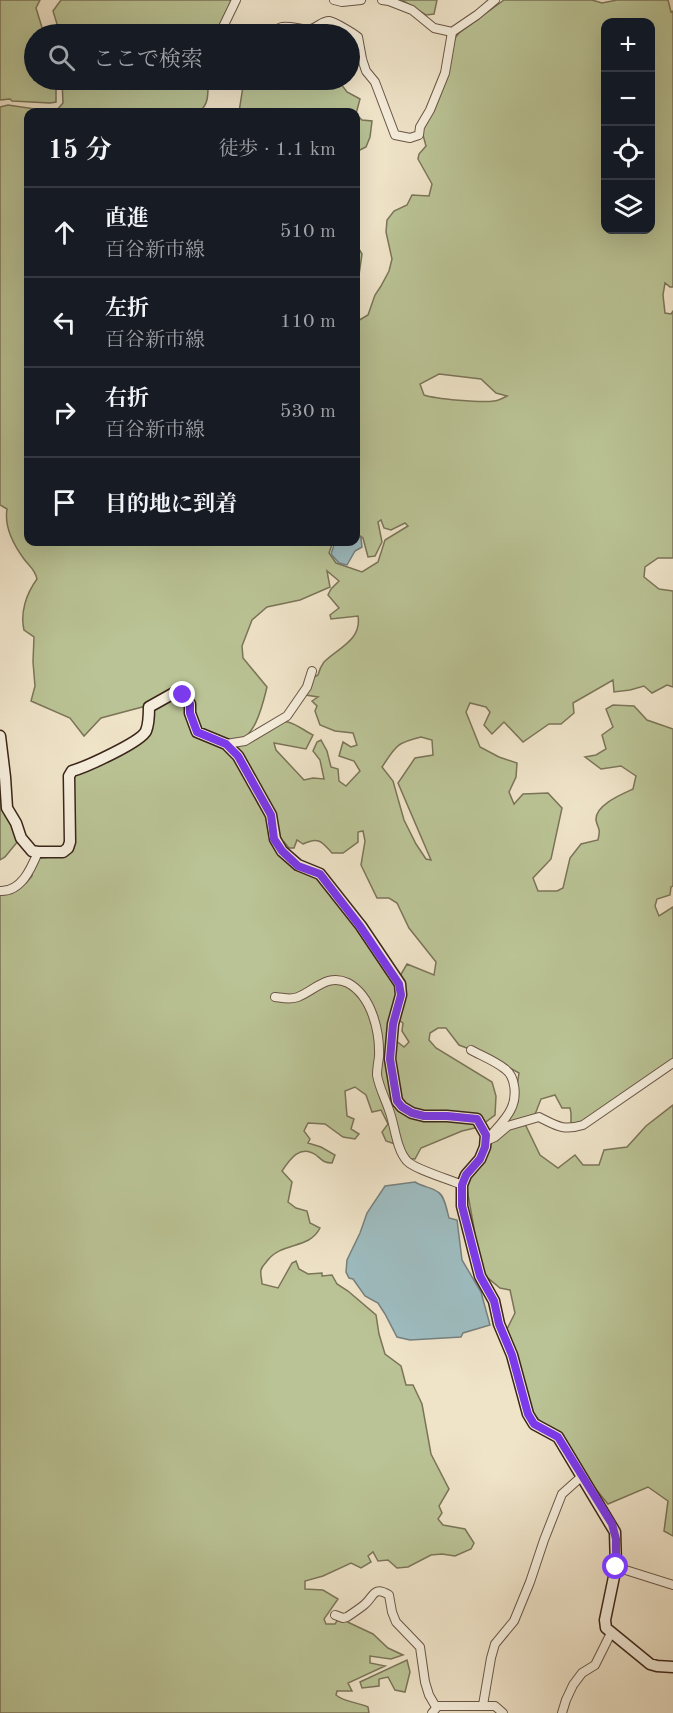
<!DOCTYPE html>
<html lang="ja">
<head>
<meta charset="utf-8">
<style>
  :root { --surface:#171b24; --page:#20242c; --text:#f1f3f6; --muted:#9ea1a6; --line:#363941 }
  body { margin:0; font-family:"Old Standard TT","Noto Serif JP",serif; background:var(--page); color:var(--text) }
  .controls { position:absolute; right:18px; top:18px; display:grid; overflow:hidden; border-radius:12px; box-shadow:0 6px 24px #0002 }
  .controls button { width:54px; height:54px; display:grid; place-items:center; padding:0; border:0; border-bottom:2px solid var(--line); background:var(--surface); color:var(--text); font:30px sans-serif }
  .stop { position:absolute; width:18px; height:18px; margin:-14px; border:4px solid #7c3aed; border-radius:50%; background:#fff }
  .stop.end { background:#7c3aed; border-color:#fff; box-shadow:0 2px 6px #0008 }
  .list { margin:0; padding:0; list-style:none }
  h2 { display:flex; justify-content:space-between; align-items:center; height:78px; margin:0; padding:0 24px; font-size:26px }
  h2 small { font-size:20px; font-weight:400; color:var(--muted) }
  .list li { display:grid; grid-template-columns:39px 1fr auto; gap:18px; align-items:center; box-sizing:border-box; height:90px; padding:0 24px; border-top:2px solid var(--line) }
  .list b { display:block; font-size:22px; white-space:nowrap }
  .list p { margin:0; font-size:20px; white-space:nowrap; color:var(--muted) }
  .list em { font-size:20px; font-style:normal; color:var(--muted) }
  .icon { flex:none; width:33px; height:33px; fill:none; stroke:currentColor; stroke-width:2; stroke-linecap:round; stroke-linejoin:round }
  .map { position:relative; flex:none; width:673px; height:1713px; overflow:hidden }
  .search { position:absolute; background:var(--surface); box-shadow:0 6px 24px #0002; left:24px; top:24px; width:336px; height:66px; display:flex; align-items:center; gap:15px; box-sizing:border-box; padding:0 21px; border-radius:33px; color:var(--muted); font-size:22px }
  .panel { position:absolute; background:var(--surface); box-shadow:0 6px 24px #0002; left:24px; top:108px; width:336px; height:438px; border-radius:12px }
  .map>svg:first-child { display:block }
  .green { fill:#bac395; stroke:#7b7458; stroke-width:1.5; fill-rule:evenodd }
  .water { fill:#9ebcc0; stroke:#77807e; stroke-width:1.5 }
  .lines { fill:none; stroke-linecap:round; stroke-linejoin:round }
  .minor-casing { stroke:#695546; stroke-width:10 }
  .secondary-casing { stroke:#3c261a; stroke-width:13 }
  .minor { stroke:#f5eddb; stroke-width:8 }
  .secondary { stroke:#f5eddb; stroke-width:10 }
  .route { stroke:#7c3aed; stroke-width:8 }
</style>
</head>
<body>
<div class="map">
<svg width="673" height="1713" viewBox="0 0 673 1713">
  <rect width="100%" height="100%" fill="#efe3c8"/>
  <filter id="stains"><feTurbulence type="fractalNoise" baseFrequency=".00333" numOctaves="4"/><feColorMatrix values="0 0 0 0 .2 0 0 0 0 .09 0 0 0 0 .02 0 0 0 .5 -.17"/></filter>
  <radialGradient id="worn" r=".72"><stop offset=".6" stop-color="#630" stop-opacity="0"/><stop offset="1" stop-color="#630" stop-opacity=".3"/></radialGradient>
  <g class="green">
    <path d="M0 0H40L36 8 44 34H34V80H56V102L50 103 12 101 10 99 0 100Z"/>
    <path d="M61 0H229L232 2 223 22 220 34H60L53 11Z"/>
    <path d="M400 0H437L434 14 426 15 405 2Z"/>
    <path d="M504 0H592L602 3 617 0H668L671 12 673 11V287H670L665 283 663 295 665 313 671 314 673 311V558H658L645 567 644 577 659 589 673 591V687L667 685 652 693 644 686 630 690 614 692 613 680 573 703 574 713 561 724H549L523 742 504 722 492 734 484 725 490 712 486 707 470 703 466 712 480 747 499 757 517 763 516 777 509 792 514 804 523 794 548 793 562 808 551 859 533 878 538 891H557L563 888 570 858 581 844 598 840C601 827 598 830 596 820 595 805 622 794 633 789L636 776 621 766 601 769 585 757 596 755 606 749 602 735 613 727 606 709 613 705 634 706 647 720 673 729V886L671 887 670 895 657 899 655 906 659 916 673 907V1058L670 1064 581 1123 571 1125V1113L570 1108H562L555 1095 541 1099 534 1117 507 1125 495 1135 518 1102 517 1086 519 1073 488 1056 459 1045 446 1028H438L430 1033 429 1040 436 1048 492 1082 496 1096 495 1115 479 1127 462 1131 421 1148 415 1159 400 1158 395 1144 386 1141 382 1132 388 1124 381 1110 372 1112 366 1095 355 1087 345 1091 347 1116 354 1119 351 1129 359 1134 355 1139 343 1137 325 1124 308 1123 304 1131 310 1139 308 1143 321 1147 335 1155 332 1163C324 1163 322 1160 316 1155 300 1144 290 1159 282 1171L292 1182 288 1202 296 1208 307 1211 310 1223 320 1228C309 1250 282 1241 267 1261 265 1264 262 1266 261 1270 260 1273 262 1280 262 1284L278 1288 292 1263 296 1261 299 1269 308 1274 322 1273V1276L332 1275 337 1284 348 1291 376 1315 379 1334 385 1354 401 1366 406 1385H413L422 1404 431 1454 449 1489 439 1506 442 1513 438 1519 443 1525 465 1529 474 1543 471 1549 455 1556 442 1554 431 1555 408 1567 397 1568 388 1560 378 1561 373 1552 368 1556 371 1562 361 1568 351 1563 323 1576 305 1581V1589L323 1590 338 1599 324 1619 326 1624H335L339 1618 373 1634 388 1648 403 1655 391 1659 370 1656V1663L385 1666 348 1683 352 1691H337L336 1695C344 1702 357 1702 368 1707L369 1713H0V891L26 883 32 876 34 856 41 858 66 855 73 844V772L100 765 140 740 150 730 152 708 174 695 183 699 194 735 225 748 234 756 262 799 268 813 270 836 277 850 299 868 318 875 346 910 345 914 357 924 382 963C383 973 389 974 396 982L397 995 387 1037 390 1046 395 1040 404 1047 409 1042 402 1031 403 1023 397 1019 404 996 400 976 407 964 434 975 436 962 409 928 397 903 389 898H377L361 865 365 841 363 831 358 832V842L343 853H332C322 842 319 836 303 844L297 840 294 848H289L284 842 279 844 266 798 239 756 229 746C259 747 262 717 288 722 296 724 305 731 313 735L306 749 274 743 276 750 304 780 313 778 324 779 320 760 313 751 317 742 321 740 327 751 331 767 338 769 339 781 346 786 360 771 354 761 339 756 343 742 351 747 357 745 353 733 335 731 320 725 315 711 317 706 312 701 318 697 306 695 305 682 318 675C319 671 321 666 324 662 338 648 362 640 358 616L331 619 330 615 339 608 328 595 331 589 339 581 327 571 330 587 300 600 267 607 252 620 242 646 243 658 267 687C263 703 255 742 233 741 222 741 210 734 200 731L189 699 178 688 146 706 101 718 84 736 70 718 31 701 35 686 33 662 34 637 24 630C20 613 26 594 37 579 35 569 29 566 24 559 13 544 4 527 7 509L0 505V107L8 105 55 112 63 103 62 80H202L208 81C208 93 209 104 200 111L28 112V542H247L255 544 258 542H333L329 553 336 563 362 572 378 562 385 540 408 526 405 523 391 530 384 528 381 520 378 522 382 542 375 556 368 557 363 538 356 533V322L368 315 375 295 381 286 389 271 392 259 386 232 387 220 394 211 407 205 412 195 429 196 432 184 418 159 419 154 426 146 422 131 447 75 455 38 459 33ZM606 22H650V230H606ZM439 374 481 379 496 393 507 396C503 398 498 401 494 401 482 403 435 399 424 395L420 384ZM421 737 432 740 433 755 415 758 398 783 431 860 426 859 416 844 404 820 393 781 382 767C396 746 396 743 421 737Z"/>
    <path d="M244 80H338L347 92 360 99 356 114 362 120 372 121 370 137 366 147 356 152V112H239Z"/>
    <path d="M356 244 362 254 359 275 356 278Z"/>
    <path d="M0 790 5 809 18 841 5 857 0 860Z"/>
    <path d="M673 1105V1536L664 1531 668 1501 648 1487 608 1504 529 1408 507 1329 515 1313 510 1290 500 1288 482 1273 467 1189 469 1176 483 1158 492 1142 506 1129 524 1122 540 1155 558 1168 575 1155 583 1165H599L604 1150 627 1147 646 1126Z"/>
    <path d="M407 1660 410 1672 405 1692 395 1690 388 1677 379 1679V1686L362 1688 360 1682Z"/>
  </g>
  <g class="water">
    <path d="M356 535 361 538 362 547 355 551 347 565 339 563 331 554 335 542H356Z"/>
    <path d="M415 1182C423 1187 431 1187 438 1192 445 1196 447 1211 449 1218L457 1220 462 1260 481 1292 490 1325 463 1333 461 1337 410 1340 397 1337 385 1314 378 1303 365 1296 353 1279 349 1278 346 1272 347 1260 360 1233 367 1213 385 1186Z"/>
  </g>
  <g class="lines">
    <defs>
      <g id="minor">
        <path d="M334 0 342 2 361 0"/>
        <path d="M382 0 389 1 412 10 434 28 452 32 477 15 495 0"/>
        <path d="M224 34 223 27 236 0"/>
        <path d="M270 34C273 32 278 28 282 27 291 25 302 31 311 29 318 27 322 21 329 21 335 22 353 33 358 37L362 59 366 71 375 82 395 135 410 138 419 135 420 127 430 110 445 73 452 32"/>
        <path d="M226 744 245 741 287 716 307 687 312 671"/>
        <path d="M0 891C21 892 31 869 38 852"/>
        <path d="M275 997C283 998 291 1000 298 997 315 990 328 973 348 983 372 996 380 1032 379 1057 378 1063 377 1069 377 1075 379 1087 385 1098 389 1110 395 1125 396 1149 407 1161 414 1169 451 1180 462 1185"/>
        <path d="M471 1050C482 1056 495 1061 505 1069 516 1077 517 1097 511 1109 507 1118 498 1127 491 1135"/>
        <path d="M486 1141 495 1137 508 1126 539 1117C557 1126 563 1131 583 1125L673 1063"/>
        <path d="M616 1567 673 1585"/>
        <path d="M335 1615 343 1618 347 1617C353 1613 359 1609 364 1605 374 1597 373 1585 389 1595L392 1612 396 1622 420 1647 425 1682 429 1695 436 1707"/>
        <path d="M483 1705 491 1658 495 1644 514 1621 530 1582 544 1540 562 1494 581 1477"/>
        <path d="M432 1713 438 1706H495L503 1713"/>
        <path d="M562 1713 566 1700 573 1685 582 1673 595 1665 611 1633"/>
      </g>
      <path id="secondary" d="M0 736 5 777 7 808 16 823 21 838 32 851 38 852H63L68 848 70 842 69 776 72 771C86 767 141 742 146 731 149 724 149 714 149 707L174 693 183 695 190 704V713L197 732 226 744 238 756 271 815 275 839 282 851 298 865 320 874 361 926 400 984 401 995 393 1024 390 1059 397 1101 402 1107 412 1113 424 1116H447L477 1119 486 1135 485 1147 480 1159 466 1175 462 1185V1206L480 1276 494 1301 499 1324 512 1355 528 1414 534 1424 558 1437 615 1532 616 1567 605 1620 606 1628 650 1664 657 1666 673 1667"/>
    </defs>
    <use href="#minor" class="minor-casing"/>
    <use href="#secondary" class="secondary-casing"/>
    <use href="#minor" class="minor"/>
    <use href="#secondary" class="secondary"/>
  </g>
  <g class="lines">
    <path class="route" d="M183 695 190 704V713L197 732 226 744 238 756 271 815 274 839 282 851 298 866 320 874 360 926 399 984 401 995 393 1024 390 1059 397 1101 402 1107 412 1113 424 1116H447L477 1119 486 1135 485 1147 480 1159 466 1175 462 1185V1206L480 1276 494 1301 499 1324 512 1355 528 1414 534 1424 558 1437 612 1524 616 1539V1567"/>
  </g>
  <rect width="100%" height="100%" filter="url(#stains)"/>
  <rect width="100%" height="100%" fill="url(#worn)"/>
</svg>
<div class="controls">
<button>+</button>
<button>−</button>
<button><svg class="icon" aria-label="locate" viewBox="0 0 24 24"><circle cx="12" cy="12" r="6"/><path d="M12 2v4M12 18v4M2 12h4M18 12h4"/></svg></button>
<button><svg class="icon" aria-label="layers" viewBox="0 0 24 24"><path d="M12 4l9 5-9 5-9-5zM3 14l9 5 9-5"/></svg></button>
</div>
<div class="stop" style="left:616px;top:1567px"></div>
<div class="stop end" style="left:183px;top:695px"></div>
<div class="search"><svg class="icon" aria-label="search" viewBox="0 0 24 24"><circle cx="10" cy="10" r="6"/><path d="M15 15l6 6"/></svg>ここで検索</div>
<section class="panel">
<h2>15 分<small>徒歩 · 1.1 km</small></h2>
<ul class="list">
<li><svg class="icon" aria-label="ahead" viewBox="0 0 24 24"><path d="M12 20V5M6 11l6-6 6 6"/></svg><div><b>直進</b><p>百谷新市線</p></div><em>510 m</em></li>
<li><svg class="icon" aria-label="left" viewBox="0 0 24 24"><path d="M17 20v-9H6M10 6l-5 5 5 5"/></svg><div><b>左折</b><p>百谷新市線</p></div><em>110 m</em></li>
<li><svg class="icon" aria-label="right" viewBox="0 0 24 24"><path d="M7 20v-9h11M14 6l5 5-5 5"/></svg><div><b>右折</b><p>百谷新市線</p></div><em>530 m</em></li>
<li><svg class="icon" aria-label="arrive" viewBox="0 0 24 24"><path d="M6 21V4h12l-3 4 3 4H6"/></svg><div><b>目的地に到着</b></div></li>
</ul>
</section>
</div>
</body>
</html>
